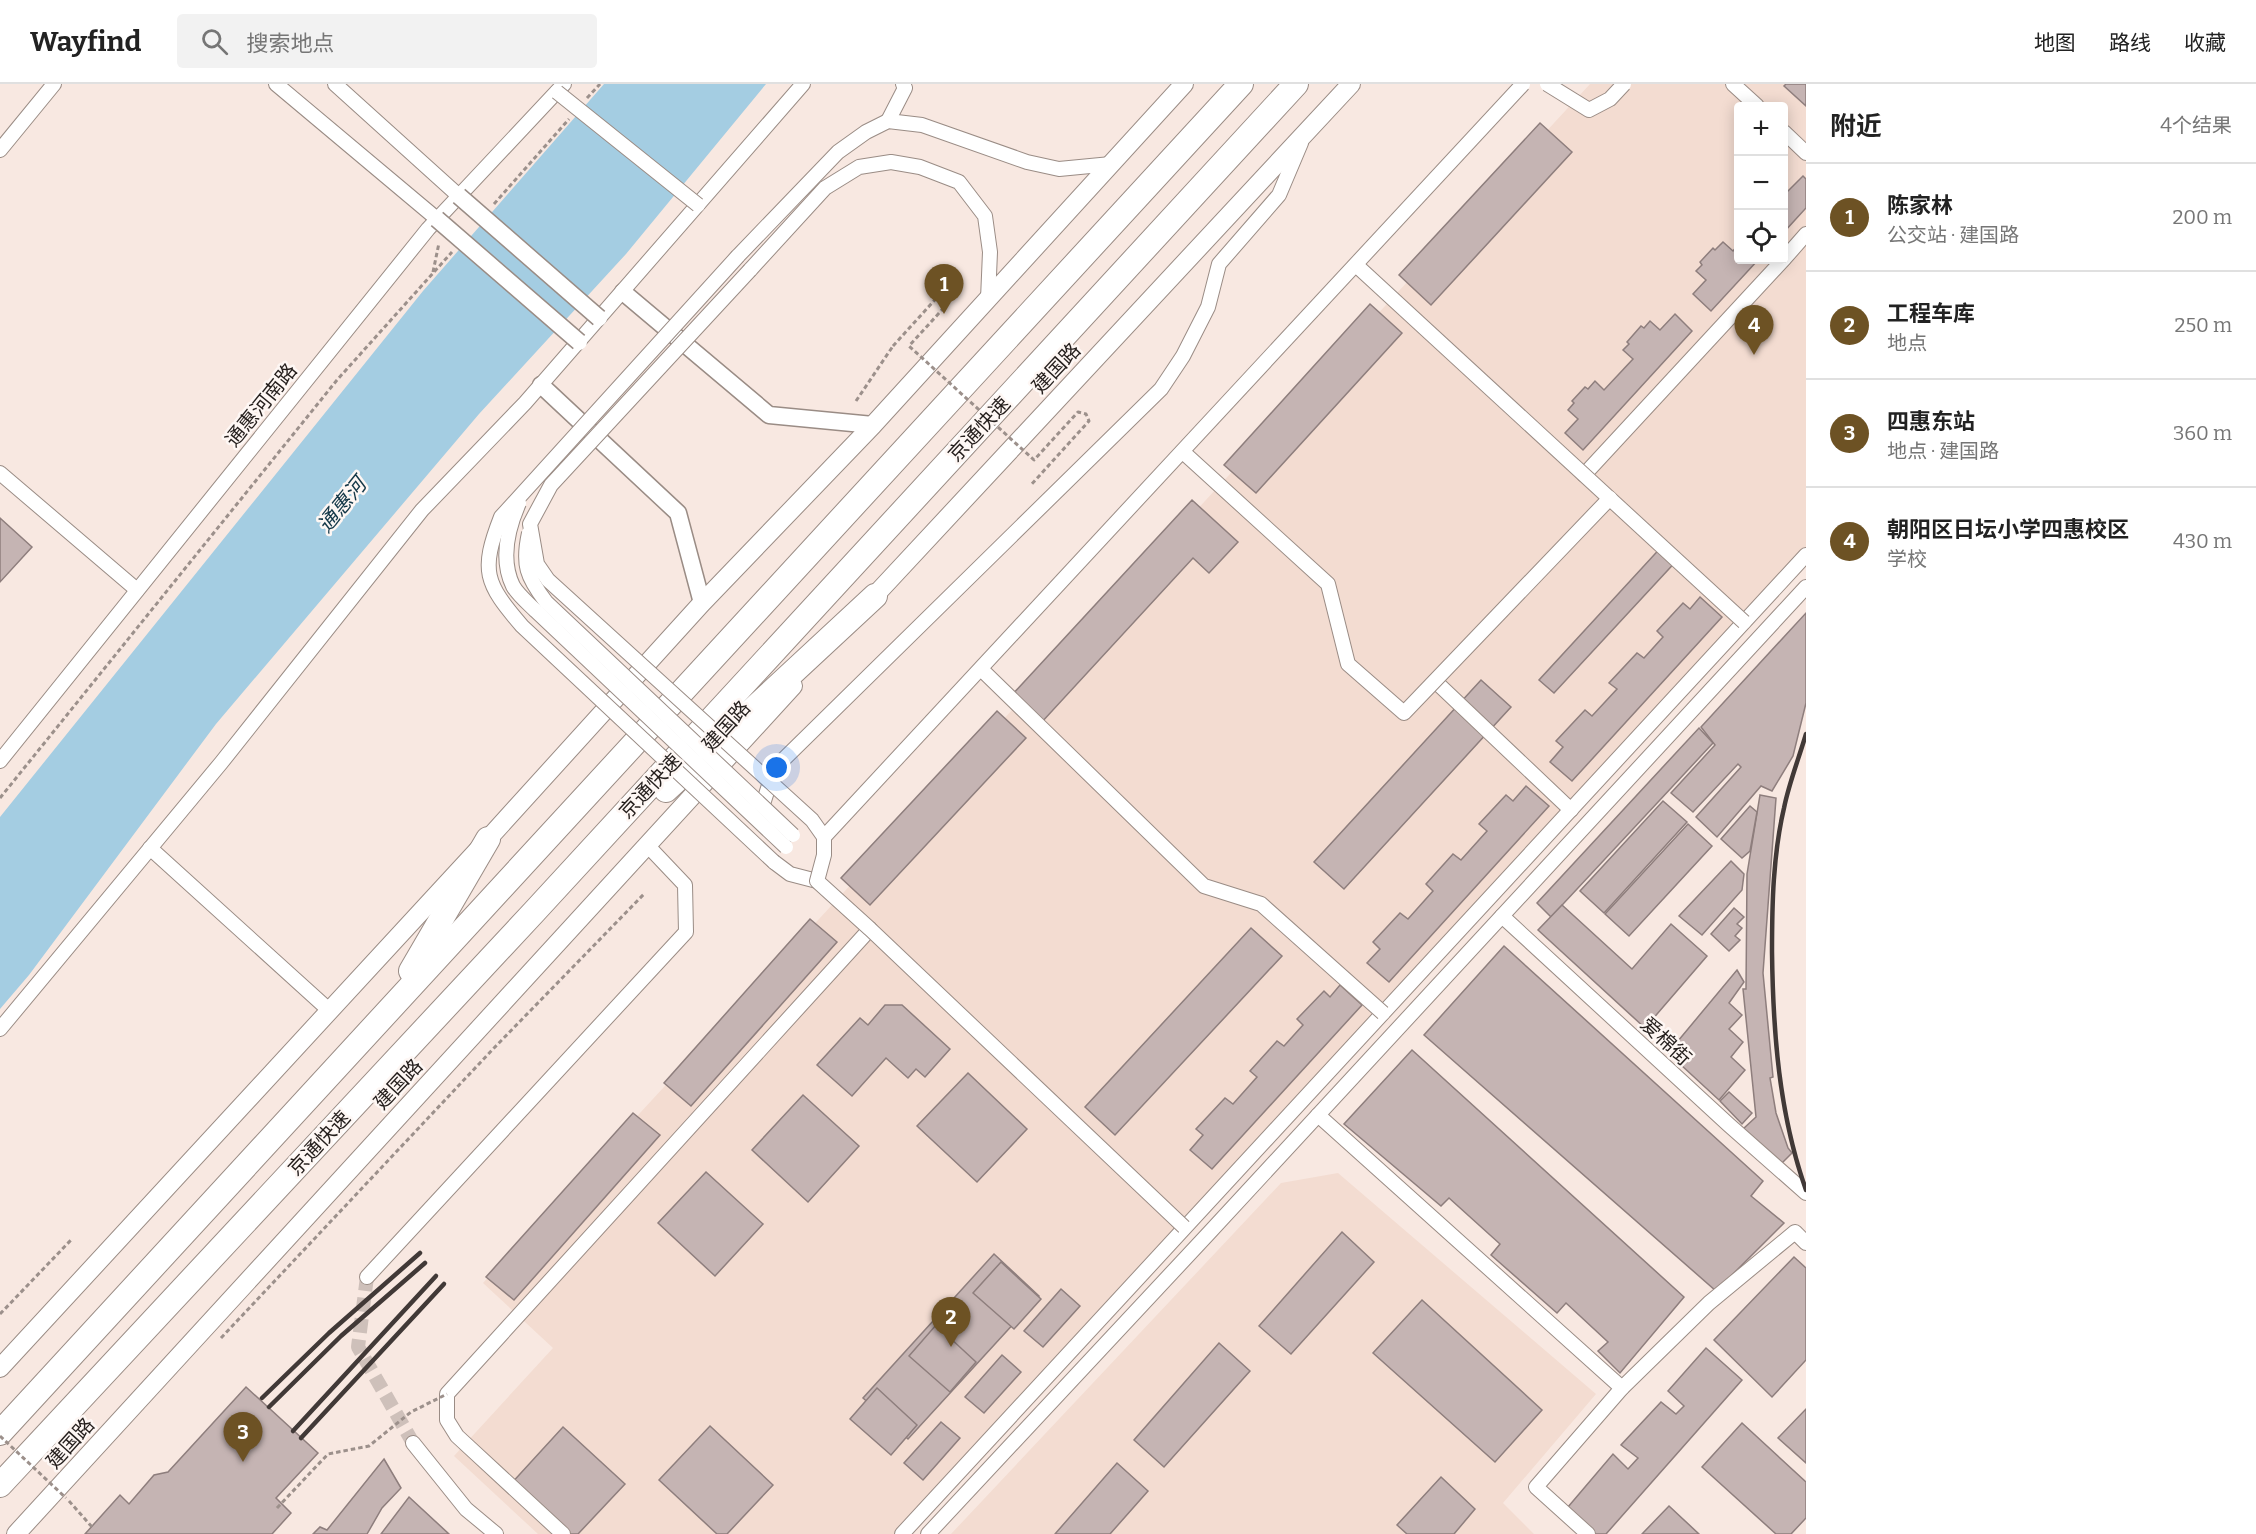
<!DOCTYPE html>
<html lang="zh">
<head>
<meta charset="utf-8">
<style>
  :root { --surface:#fff; --page:#f2f2f2; --text:#222; --muted:#767676; --line:#e0e0e0; --accent:#6d5224 }
  body { margin:0; font-family:Bitter,"Noto Sans SC",serif; background:var(--page); color:var(--text) }
  .controls { position:absolute; right:18px; top:18px; display:grid; overflow:hidden; border-radius:6px; box-shadow:0 3px 15px #0003 }
  .controls button { width:54px; height:54px; display:grid; place-items:center; padding:0; border:0; border-bottom:2px solid var(--line); background:var(--surface); color:var(--text); font:30px sans-serif }
  .you { position:absolute; left:777px; top:684px; width:21px; height:21px; margin:-15px; border:4px solid #fff; border-radius:50%; background:#1a73e8; box-shadow:0 0 0 9px #1a73e833 }
  .badge { display:grid; place-items:center; width:39px; height:39px; border-radius:50%; background:var(--accent); color:#fff; font-size:20px; font-weight:700 }
  .pin { position:absolute; translate:-50% -50px; filter:drop-shadow(0 2px 3px #0008) }
  .pin::after { content:''; position:absolute; top:32px; width:21px; height:18px; background:inherit; clip-path:polygon(0 0,100% 0,50% 100%) }
  .list { margin:0; padding:0; list-style:none }
  h2 { display:flex; justify-content:space-between; align-items:center; height:78px; margin:0; padding:0 24px; font-size:26px }
  h2 small { font-size:20px; font-weight:400; color:var(--muted) }
  .list li { display:grid; grid-template-columns:39px 1fr auto; gap:18px; align-items:center; box-sizing:border-box; height:108px; padding:0 24px; border-top:2px solid var(--line) }
  .list b { display:block; font-size:22px; white-space:nowrap }
  .list p { margin:0; font-size:20px; white-space:nowrap; color:var(--muted) }
  .list em { font-size:20px; font-style:normal; color:var(--muted) }
  .icon { flex:none; width:33px; height:33px; fill:none; stroke:currentColor; stroke-width:2; stroke-linecap:round; stroke-linejoin:round }
  .map { position:relative; flex:none; width:1806px; height:1450px; overflow:hidden }
  header { display:flex; align-items:center; gap:36px; box-sizing:border-box; height:84px; padding:0 30px; background:var(--surface); border-bottom:2px solid var(--line) }
  header strong { font-size:28px }
  nav { display:flex; gap:33px; margin-inline-start:auto; font-size:21px }
  .search { width:420px; height:54px; background:var(--page); display:flex; align-items:center; gap:15px; box-sizing:border-box; padding:0 21px; border-radius:6px; color:var(--muted); font-size:22px }
  main { display:flex }
  aside { flex:1; background:var(--surface) }
  .map>svg:first-child { display:block }
  .built { fill:#f3dcd1; fill-rule:evenodd }
  .water { fill:#a4cde2 }
  .building { fill:#c5b4b3; stroke:#8e7e7d; stroke-width:1.5 }
  .lines { fill:none; stroke-linecap:round; stroke-linejoin:round }
  .minor-tunnel { stroke:#cec0ba; stroke-width:14; stroke-dasharray:14 7; stroke-linecap:butt }
  .minor-casing { stroke:#9a8c85; stroke-width:16 }
  .tertiary-casing { stroke:#9a8c85; stroke-width:19 }
  .secondary-casing { stroke:#9a8c85; stroke-width:20 }
  .motorway-casing { stroke:#9a8c85; stroke-width:26 }
  .path { stroke:#9c908b; stroke-width:3; stroke-dasharray:4.5 3; stroke-linecap:butt }
  .minor { stroke:#fff; stroke-width:14 }
  .tertiary { stroke:#fff; stroke-width:16 }
  .secondary { stroke:#fff; stroke-width:18 }
  .motorway { stroke:#fff; stroke-width:24 }
  .rail { stroke:#413937; stroke-width:4.5 }
  .minor-bridge-casing { stroke:#9a8c85; stroke-width:16; stroke-linecap:butt }
  .tertiary-bridge-casing { stroke:#9a8c85; stroke-width:19; stroke-linecap:butt }
  .path-bridge { stroke:#9c908b; stroke-width:3; stroke-dasharray:4.5 3; stroke-linecap:butt }
  .minor-bridge { stroke:#fff; stroke-width:14 }
  .tertiary-bridge { stroke:#fff; stroke-width:16 }
  .labels { text-anchor:middle; dominant-baseline:central; stroke-width:5; stroke-linejoin:round; paint-order:stroke }
  .street-label { font-size:20px; fill:#241e1c; stroke:#fef7f4 }
  .water-label { font-size:21px; font-style:italic; fill:#133747; stroke:#fef7f4 }
</style>
</head>
<body>
<header>
<strong>Wayfind</strong>
<div class="search"><svg class="icon" aria-label="search" viewBox="0 0 24 24"><circle cx="10" cy="10" r="6"/><path d="M15 15l6 6"/></svg>搜索地点</div>
<nav><a>地图</a><a>路线</a><a>收藏</a></nav>
</header>
<main>
<div class="map">
<svg width="1806" height="1450" viewBox="0 0 1806 1450">
  <rect width="100%" height="100%" fill="#f8e8e1"/>
  <g class="built">
    <path d="M1590 0H1806V466L897 1450H538L454 1372 553 1264 483 1199ZM1738 22H1784V176H1738Z"/>
    <path d="M1338 1089 1596 1310 1503 1419 1534 1450H951L1281 1099Z"/>
  </g>
  <path class="water" d="M604 0H766L626 170 479 330 216 640 29 891 0 925V733L423 207Z"/>
  <g class="building">
    <path d="M1786 0H1806V22L1784 2Z"/>
    <path d="M1540 39 1572 68 1431 221 1399 191Z"/>
    <path d="M1803 92 1806 95V124L1784 148V103L1788 107Z"/>
    <path d="M1723 158 1733 167 1738 161V176H1758L1711 227 1693 210 1706 196 1696 187 1702 181 1700 178 1713 164 1715 166Z"/>
    <path d="M1370 220 1402 249 1256 409 1224 381Z"/>
    <path d="M1675 230 1692 247 1583 366 1565 349 1578 335 1568 326 1574 319 1572 317 1585 303 1588 305 1595 297 1604 306 1633 275 1623 266 1629 260 1627 258 1641 242 1644 244 1650 237 1660 246Z"/>
    <path d="M1192 416 1238 458 1209 489 1193 474 1041 639 1011 612Z"/>
    <path d="M0 434 32 463 0 498Z"/>
    <path d="M1665 459 1680 473 1554 609 1539 596Z"/>
    <path d="M1700 513 1722 533 1572 697 1550 678 1563 663 1556 657 1585 626 1592 632 1617 605 1609 599 1637 569 1644 574 1663 553 1657 547 1683 519 1690 525Z"/>
    <path d="M1806 529V619L1793 672 1772 707 1761 702 1717 753 1696 733 1741 683 1738 680 1693 728 1671 709 1715 661 1701 643Z"/>
    <path d="M1481 596 1511 623 1344 805 1314 778Z"/>
    <path d="M997 627 1026 654 870 821 841 794Z"/>
    <path d="M1699 644 1713 659 1551 833 1537 819Z"/>
    <path d="M1526 702 1549 722 1389 898 1367 879 1380 865 1373 858 1400 829 1408 835 1433 807 1426 800 1453 770 1461 776 1487 747 1479 740 1506 711 1513 717Z"/>
    <path d="M1760 711 1776 714 1763 889 1773 993 1770 994 1776 1029 1788 1064 1792 1069 1781 1080 1743 1045 1756 1033 1743 905H1746L1747 790Z"/>
    <path d="M1663 717 1687 738 1604 829 1580 807Z"/>
    <path d="M1750 722 1757 728 1750 767 1742 774 1721 755Z"/>
    <path d="M1688 740 1712 762 1629 852 1605 830Z"/>
    <path d="M1731 777 1744 790 1742 806 1702 851 1679 832Z"/>
    <path d="M1562 821 1632 885 1671 840 1707 872 1645 944 1538 846Z"/>
    <path d="M1734 824 1744 833 1737 840 1742 844 1735 852 1740 856 1729 867 1711 850Z"/>
    <path d="M810 835 837 858 691 1022 664 999Z"/>
    <path d="M1251 844 1282 872 1115 1051 1085 1023Z"/>
    <path d="M1504 862 1763 1097 1751 1112 1784 1139 1716 1207 1424 951Z"/>
    <path d="M1737 886 1744 898 1729 919 1742 931 1729 945 1743 958 1731 973 1745 986 1719 1016 1668 969Z"/>
    <path d="M1340 901 1362 921 1212 1085 1190 1066 1203 1051 1196 1045 1225 1014 1233 1020 1257 993 1250 987 1277 957 1284 962 1303 941 1297 935 1324 907 1330 913Z"/>
    <path d="M885 921H902L950 965 925 993 916 985 908 994 886 974 852 1012 817 981 860 934 868 941Z"/>
    <path d="M1412 966 1684 1213 1620 1289 1598 1267 1608 1258 1566 1219 1557 1229 1491 1171 1500 1160 1449 1114 1441 1122 1344 1040Z"/>
    <path d="M968 989 1027 1045 977 1098 917 1042Z"/>
    <path d="M1729 1008 1752 1029 1742 1040 1720 1017Z"/>
    <path d="M803 1011 859 1062 808 1118 752 1066Z"/>
    <path d="M633 1029 660 1051 514 1216 486 1193Z"/>
    <path d="M706 1088 763 1140 715 1192 658 1139Z"/>
    <path d="M1342 1148 1374 1178 1291 1270 1259 1242Z"/>
    <path d="M994 1170 1039 1212 908 1355 863 1314Z"/>
    <path d="M1794 1173 1806 1184V1276L1772 1313 1714 1256Z"/>
    <path d="M1001 1178 1041 1215 1014 1245 973 1209Z"/>
    <path d="M1061 1205 1080 1222 1043 1263 1024 1247Z"/>
    <path d="M1422 1216 1542 1326 1495 1378 1373 1269Z"/>
    <path d="M936 1241 976 1278 950 1308 909 1272Z"/>
    <path d="M1219 1259 1250 1287 1164 1383 1134 1356Z"/>
    <path d="M1706 1264 1742 1296 1606 1450H1595L1568 1423 1613 1370 1628 1385 1638 1374 1621 1361 1661 1318 1676 1330 1684 1322 1668 1307Z"/>
    <path d="M1002 1271 1021 1288 984 1329 965 1313Z"/>
    <path d="M246 1303 318 1369 276 1414 291 1429 272 1450H85L120 1411 129 1420 154 1391 168 1388Z"/>
    <path d="M877 1304 917 1341 891 1371 850 1335Z"/>
    <path d="M1806 1325V1379L1778 1354Z"/>
    <path d="M941 1338 960 1354 923 1396 904 1379Z"/>
    <path d="M1742 1339 1806 1398V1434L1791 1450H1776L1702 1383Z"/>
    <path d="M710 1342 773 1401 727 1450H717L659 1396Z"/>
    <path d="M563 1343 625 1400 578 1450H561L509 1402Z"/>
    <path d="M384 1375 401 1404 382 1424 367 1450H313L320 1443 327 1446Z"/>
    <path d="M1117 1379 1148 1407 1110 1450H1055Z"/>
    <path d="M1441 1393 1475 1425 1454 1450H1407L1397 1441Z"/>
    <path d="M409 1413 449 1450H381Z"/>
    <path d="M1669 1422 1699 1450H1642Z"/>
  </g>
  <g class="lines">
    <path class="minor-tunnel" d="M367 1193 358 1263 413 1359"/>
    <defs>
      <g id="minor">
        <path d="M276 0 437 135"/>
        <path d="M335 0 459 112"/>
        <path d="M1733 0 1757 22"/>
        <path d="M888 37 905 4 903 0"/>
        <path d="M1784 48 1806 69"/>
        <path d="M0 66 54 0"/>
        <path d="M738 172 838 68 866 48 888 37 922 41 1027 78 1059 85 1111 80"/>
        <path d="M1784 175 1806 150"/>
        <path d="M750 186 825 104 859 83 891 78 920 83 959 98 985 132 990 168 988 215"/>
        <path d="M0 389 137 506"/>
        <path d="M1584 391 1783 176"/>
        <path d="M1435 597 1571 726"/>
        <path d="M0 677 428 145 564 0"/>
        <path d="M762 723 771 695 785 674 1161 305 1183 272 1208 223 1219 180 1279 111 1301 59"/>
        <path d="M150 764 330 927"/>
        <path d="M774 778 790 790 817 797"/>
        <path d="M1502 832 1729 1041 1806 1109"/>
        <path d="M0 945 221 679 422 426 525 319 803 0"/>
        <path d="M1318 1031 1622 1304"/>
        <path d="M367 1193 686 848 685 801 648 762"/>
        <path d="M413 1359 466 1425 496 1450"/>
        <path d="M563 1450 457 1352 447 1336V1310L870 845"/>
        <path d="M902 1450 1806 471"/>
        <path d="M928 1450 1209 1149 1806 503"/>
        <path d="M1588 1450 1536 1403 1622 1304 1709 1219 1795 1148 1806 1159"/>
      </g>
      <g id="tertiary">
        <path d="M623 208 769 331 873 341"/>
        <path d="M541 301 678 429 702 519"/>
      </g>
      <g id="secondary">
        <path d="M866 521 1351 0"/>
        <path d="M0 1284 488 755 702 519 873 341 1184 0"/>
        <path d="M16 1450 793 602"/>
      </g>
      <g id="motorway">
        <path d="M666 706 875 512"/>
        <path d="M411 887 488 755"/>
        <path d="M0 1349 1241 0"/>
        <path d="M0 1401 534 828 1296 0"/>
      </g>
    </defs>
    <use href="#minor" class="minor-casing"/>
    <use href="#tertiary" class="tertiary-casing"/>
    <use href="#secondary" class="secondary-casing"/>
    <use href="#motorway" class="motorway-casing"/>
    <g class="path">
      <path d="M587 14 600 0"/>
      <path d="M494 120 569 35"/>
      <path d="M433 188 439 159"/>
      <path d="M856 317 893 262"/>
      <path d="M0 714 337 296 452 168"/>
      <path d="M0 1230 71 1156"/>
      <path d="M221 1254 494 964 644 810"/>
      <path d="M69 1417 92 1443"/>
    </g>
    <use href="#minor" class="minor"/>
    <use href="#tertiary" class="tertiary"/>
    <use href="#secondary" class="secondary"/>
    <use href="#motorway" class="motorway"/>
    <g class="rail">
      <path d="M1806 650C1799 674 1789 699 1784 724 1773 771 1772 820 1772 868 1773 948 1779 1030 1806 1106"/>
      <path d="M262 1314 329 1249 420 1169"/>
      <path d="M269 1323 341 1252 425 1179"/>
      <path d="M293 1347 436 1192"/>
      <path d="M301 1354 444 1200"/>
    </g>
    <defs>
      <g id="minor-bridge">
        <path d="M1547 0 1589 26 1610 15 1624 0"/>
        <path d="M557 8 698 121"/>
        <path d="M738 172 501 433C480 487 485 499 522 542L774 778"/>
        <path d="M1356 181 1744 538"/>
        <path d="M750 186 551 401 530 440 537 480 548 496 812 736 824 753V771L817 797 870 845 1184 1143"/>
        <path d="M1183 368 1328 500 1348 580 1404 629 1610 414"/>
        <path d="M519 419C508 444 500 475 513 502 518 511 528 519 536 527L786 763"/>
        <path d="M529 449C522 481 527 493 546 518L793 751"/>
        <path d="M981 585 1204 802 1261 820 1383 929"/>
        <path d="M824 753 1523 0"/>
      </g>
      <g id="tertiary-bridge">
        <path d="M459 112 599 234"/>
        <path d="M437 135 579 258"/>
      </g>
    </defs>
    <use href="#minor-bridge" class="minor-bridge-casing"/>
    <use href="#tertiary-bridge" class="tertiary-bridge-casing"/>
    <g class="path-bridge">
      <path d="M893 262 942 208 949 209 951 216 909 262 1034 376 1078 328 1086 330 1089 337 1030 402"/>
      <path d="M0 1352 66 1414"/>
      <path d="M277 1424 328 1370 369 1362 411 1328 447 1310"/>
    </g>
    <use href="#minor-bridge" class="minor-bridge"/>
    <use href="#tertiary-bridge" class="tertiary-bridge"/>
  </g>
  <g class="labels">
    <g class="street-label">
      <text transform="translate(1056 284) rotate(-47)">建国路</text>
      <text transform="translate(261 321) rotate(-51)">通惠河南路</text>
      <text transform="translate(979 345) rotate(-47)">京通快速</text>
      <text transform="translate(726 642) rotate(-48)">建国路</text>
      <text transform="translate(650 702) rotate(-47)">京通快速</text>
      <text transform="translate(1666 957) rotate(43)">爱棉街</text>
      <text transform="translate(398 1000) rotate(-47)">建国路</text>
      <text transform="translate(319 1059) rotate(-47)">京通快速</text>
      <text transform="translate(70 1359) rotate(-48)">建国路</text>
    </g>
    <g class="water-label">
      <text transform="translate(342 421) rotate(-51)">通惠河</text>
    </g>
  </g>
</svg>
<div class="controls">
<button>+</button>
<button>−</button>
<button><svg class="icon" aria-label="locate" viewBox="0 0 24 24"><circle cx="12" cy="12" r="6"/><path d="M12 2v4M12 18v4M2 12h4M18 12h4"/></svg></button>
</div>
<div class="you"></div>
<div class="pin badge" style="left:944px;top:230px">1</div>
<div class="pin badge" style="left:951px;top:1263px">2</div>
<div class="pin badge" style="left:243px;top:1378px">3</div>
<div class="pin badge" style="left:1754px;top:271px">4</div>
</div>
<aside>
<h2>附近<small>4个结果</small></h2>
<ul class="list">
<li><span class="badge">1</span><div><b>陈家林</b><p>公交站 · 建国路</p></div><em>200 m</em></li>
<li><span class="badge">2</span><div><b>工程车库</b><p>地点</p></div><em>250 m</em></li>
<li><span class="badge">3</span><div><b>四惠东站</b><p>地点 · 建国路</p></div><em>360 m</em></li>
<li><span class="badge">4</span><div><b>朝阳区日坛小学四惠校区</b><p>学校</p></div><em>430 m</em></li>
</ul>
</aside>
</main>
</body>
</html>
